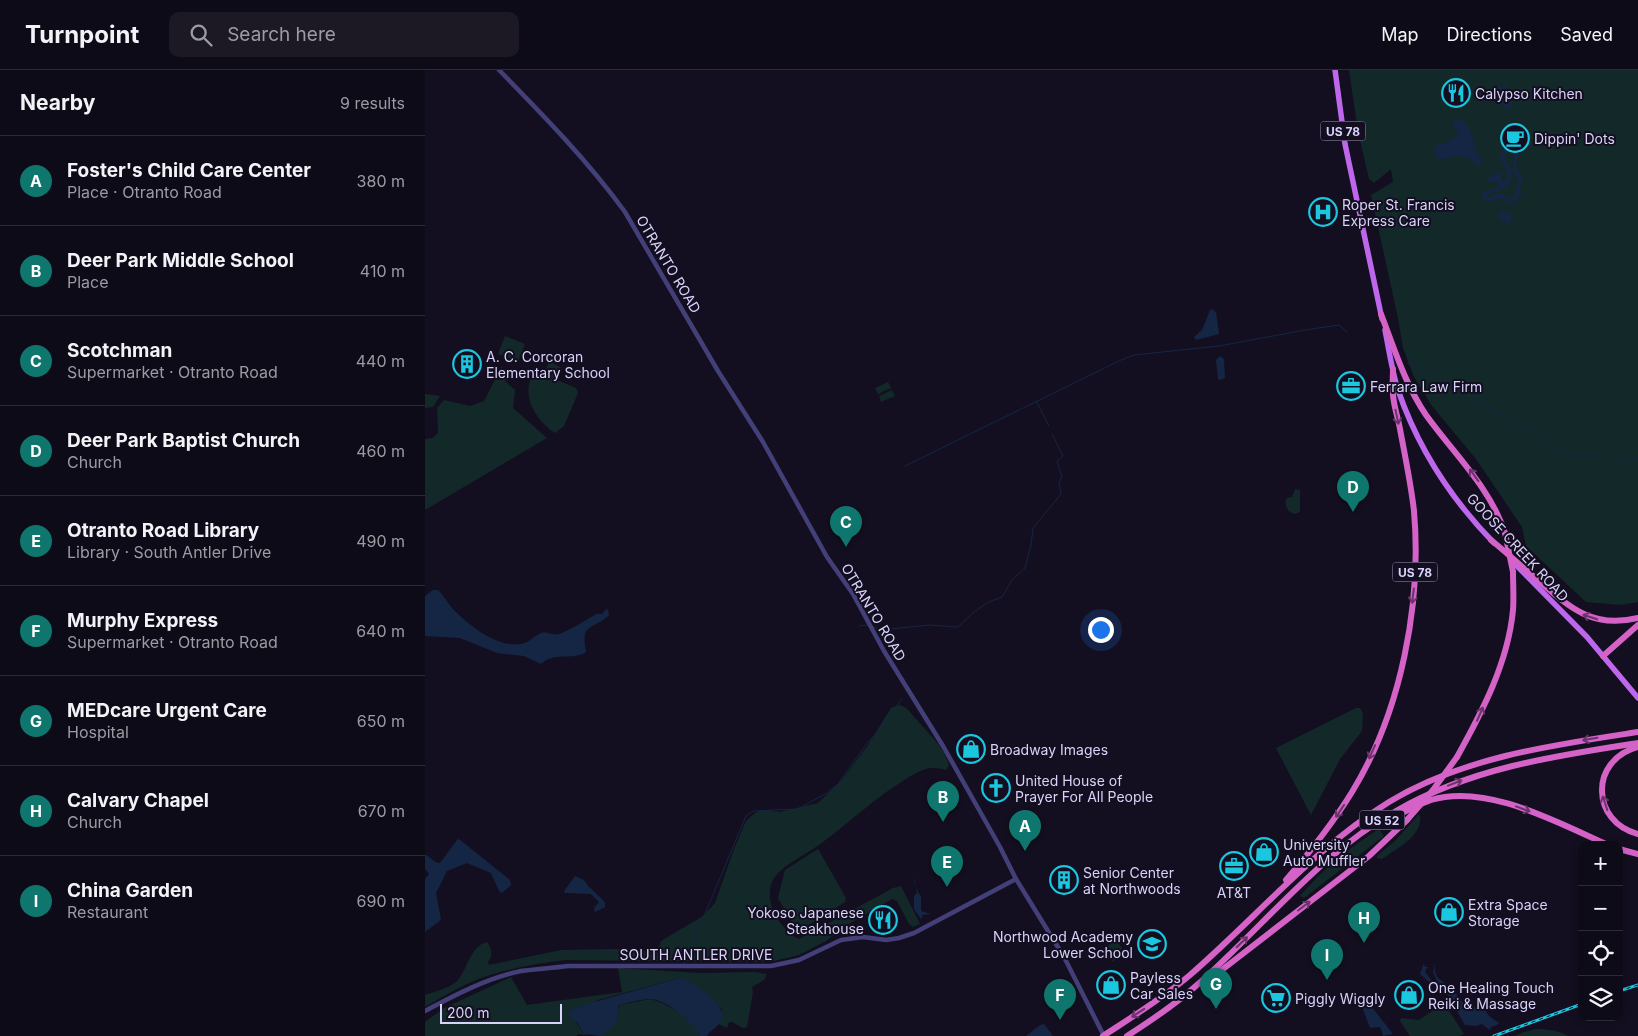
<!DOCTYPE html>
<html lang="en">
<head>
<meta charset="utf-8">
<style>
  :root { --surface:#0e0b18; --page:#1c1925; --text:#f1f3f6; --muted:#9b9ba2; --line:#2e2b37; --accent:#0f766e }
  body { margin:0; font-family:Inter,sans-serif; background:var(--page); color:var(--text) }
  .controls { position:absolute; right:15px; bottom:15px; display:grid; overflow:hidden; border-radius:10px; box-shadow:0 2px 8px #0003 }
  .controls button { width:45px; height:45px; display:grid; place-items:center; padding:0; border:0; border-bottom:1px solid var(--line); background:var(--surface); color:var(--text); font:25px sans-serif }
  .scale { position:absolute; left:15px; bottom:12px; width:122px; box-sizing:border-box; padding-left:5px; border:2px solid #d9d3fa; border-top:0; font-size:14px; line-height:18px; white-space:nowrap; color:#d9d3fa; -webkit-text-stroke:4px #130f20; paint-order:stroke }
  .you { position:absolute; left:675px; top:559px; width:18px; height:18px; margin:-12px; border:4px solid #fff; border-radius:50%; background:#1a73e8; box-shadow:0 0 0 8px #1a73e833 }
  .badge { display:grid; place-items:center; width:32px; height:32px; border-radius:50%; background:var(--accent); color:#fff; font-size:16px; font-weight:700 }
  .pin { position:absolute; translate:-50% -41px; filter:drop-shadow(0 1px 2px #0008) }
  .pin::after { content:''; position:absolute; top:26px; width:18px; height:15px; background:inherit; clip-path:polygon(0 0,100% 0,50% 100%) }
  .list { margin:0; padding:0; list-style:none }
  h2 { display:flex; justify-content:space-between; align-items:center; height:65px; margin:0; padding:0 20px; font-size:21px }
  h2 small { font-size:16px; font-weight:400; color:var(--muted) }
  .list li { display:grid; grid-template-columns:32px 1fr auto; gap:15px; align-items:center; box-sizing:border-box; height:90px; padding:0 20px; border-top:1px solid var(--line) }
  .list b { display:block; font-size:19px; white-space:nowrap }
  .list p { margin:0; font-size:16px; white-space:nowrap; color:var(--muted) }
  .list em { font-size:16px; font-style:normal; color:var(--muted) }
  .icon { flex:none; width:28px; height:28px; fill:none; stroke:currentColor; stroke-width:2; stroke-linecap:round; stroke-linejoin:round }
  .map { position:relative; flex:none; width:1213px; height:966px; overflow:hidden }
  header { display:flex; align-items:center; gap:30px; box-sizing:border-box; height:70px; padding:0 25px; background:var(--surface); border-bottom:1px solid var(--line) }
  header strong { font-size:24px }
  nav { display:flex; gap:28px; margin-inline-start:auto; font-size:18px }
  .search { width:350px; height:45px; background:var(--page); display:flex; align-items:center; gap:12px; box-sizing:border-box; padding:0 18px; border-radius:10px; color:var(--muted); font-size:19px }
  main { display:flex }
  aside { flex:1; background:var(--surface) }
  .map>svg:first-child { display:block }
  .green { fill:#132929 }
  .water { fill:#152644; fill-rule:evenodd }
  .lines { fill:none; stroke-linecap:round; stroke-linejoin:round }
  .stream { stroke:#152644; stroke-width:1 }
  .tertiary { stroke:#434079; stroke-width:4.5 }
  .primary { stroke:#be67ed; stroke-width:5.5 }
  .trunk { stroke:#d562c6; stroke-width:6 }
  .rail-casing { stroke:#1ac7df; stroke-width:3 }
  .rail { stroke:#130f20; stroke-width:1; stroke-dasharray:4; stroke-linecap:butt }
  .trunk-bridge { stroke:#d562c6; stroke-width:6 }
  .oneway { stroke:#6a346b }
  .labels { text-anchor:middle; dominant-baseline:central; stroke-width:4; stroke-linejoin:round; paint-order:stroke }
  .shield { fill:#130f20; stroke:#9e98b9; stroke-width:1 }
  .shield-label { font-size:12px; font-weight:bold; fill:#d9d3fa }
  .poi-label { font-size:14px; fill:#d9d3fa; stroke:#130f20; text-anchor:start }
  .street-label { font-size:14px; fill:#d9d3fa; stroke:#130f20 }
</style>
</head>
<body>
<header>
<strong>Turnpoint</strong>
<div class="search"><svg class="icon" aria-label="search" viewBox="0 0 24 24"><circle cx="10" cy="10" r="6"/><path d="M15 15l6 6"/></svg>Search here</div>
<nav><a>Map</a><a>Directions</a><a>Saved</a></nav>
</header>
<main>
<aside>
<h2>Nearby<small>9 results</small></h2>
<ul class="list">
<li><span class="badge">A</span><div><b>Foster's Child Care Center</b><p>Place · Otranto Road</p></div><em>380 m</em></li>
<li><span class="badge">B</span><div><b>Deer Park Middle School</b><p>Place</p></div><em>410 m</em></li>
<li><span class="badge">C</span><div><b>Scotchman</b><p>Supermarket · Otranto Road</p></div><em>440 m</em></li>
<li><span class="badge">D</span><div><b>Deer Park Baptist Church</b><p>Church</p></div><em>460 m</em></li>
<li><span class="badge">E</span><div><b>Otranto Road Library</b><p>Library · South Antler Drive</p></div><em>490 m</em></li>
<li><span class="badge">F</span><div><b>Murphy Express</b><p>Supermarket · Otranto Road</p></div><em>640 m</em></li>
<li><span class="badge">G</span><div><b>MEDcare Urgent Care</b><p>Hospital</p></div><em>650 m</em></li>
<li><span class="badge">H</span><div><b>Calvary Chapel</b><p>Church</p></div><em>670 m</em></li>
<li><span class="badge">I</span><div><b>China Garden</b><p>Restaurant</p></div><em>690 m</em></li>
</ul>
</aside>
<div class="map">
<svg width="1213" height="966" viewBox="0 0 1213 966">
  <rect width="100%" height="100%" fill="#130f20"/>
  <g class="green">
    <path d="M924 0H1213V532L1195 535 1161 532 1101 476 1097 457 1051 389 1007 336 989 307 978 278 973 248 946 125 968 112 966 99 949 113 944 109 933 62Z"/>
    <path d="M80 266 100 274 93 292 73 284Z"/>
    <path d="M125 291 136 298 130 309 151 318 153 323 139 356 130 363C110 350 94 323 110 301L118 304Z"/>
    <path d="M77 297 85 304 84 309 80 311 90 320 88 338 122 368 0 440V369L8 368 13 363 12 338 19 330 45 336 59 331 70 310H78L73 306 74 299Z"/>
    <path d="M463 312 466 318 453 324 450 318Z"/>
    <path d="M467 320 470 326 456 332 454 326Z"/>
    <path d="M0 324 15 326 8 337 0 338Z"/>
    <path d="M870 419 875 420V442L870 444C863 443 858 435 862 428L867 427Z"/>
    <path d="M474 635C483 637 486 644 492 650 505 666 517 673 524 695L521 700C514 698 504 697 498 700 492 702 486 706 481 709 451 727 426 751 398 772 383 784 361 792 349 808 336 829 355 860 374 869L468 818 476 816 495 854 488 857 484 854 472 831 467 829 417 858 401 871 374 885 349 891 332 892 141 890C111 893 81 899 53 909 34 917 17 927 0 937V925C9 922 25 918 32 911 43 899 45 876 62 872 67 879 68 885 63 892L64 895 136 880 190 879 228 882 233 880 236 871 278 846 290 833 309 779 321 751 330 743 337 740 355 742 393 733 417 710 443 675 466 638Z"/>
    <path d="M931 638H935L938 643 937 661 915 689 886 745 851 678Z"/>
    <path d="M994 744C1001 764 971 779 957 789L952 788V786L971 770Z"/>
    <path d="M954 759 959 766 879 828 875 826C898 799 924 778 954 759Z"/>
    <path d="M393 779 421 828 420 832 373 862 353 828 360 800Z"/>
    <path d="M691 870 697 878 694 884 688 892 678 879Z"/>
    <path d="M193 898 276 903 330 902 342 904 339 910 327 917 328 922 322 957 318 958 307 952H304L302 958 293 954 297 949V939L282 924 255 908 173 930 150 951 159 964 164 966 154 964 151 966H0V952L19 938 86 907 102 935 197 922Z"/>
    <path d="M225 929C240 932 271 950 274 966H176C181 962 184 956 190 953L195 935Z"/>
    <path d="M1019 933 1039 964 1034 966H985L975 951 976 948 994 950Z"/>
    <path d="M1110 959C1121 959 1133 960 1143 966H1089L1099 962Z"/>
  </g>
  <g class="water">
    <path d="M1080 13 1082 16 1079 19V23L1086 27 1087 32 1086 38 1081 39 1077 36V31L1070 25Z"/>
    <path d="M1027 49C1050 47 1045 73 1054 86L1059 88 1057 93 1053 96C1042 82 1029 86 1013 90L1009 76 1025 71 1034 63 1033 61 1030 59Z"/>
    <path d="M1084 77 1088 78 1093 83 1091 97 1097 108 1095 120 1097 125 1094 126 1092 131 1086 133 1075 128 1066 132 1060 131 1057 126C1059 118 1067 120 1073 118L1074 115 1071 112H1063L1061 109 1076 101 1077 105 1076 110 1078 111 1082 108C1084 98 1075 95 1075 85L1079 79ZM1084 82H1087L1090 86 1087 97 1093 109 1090 127 1086 129 1075 123 1063 128 1062 124C1073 121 1090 118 1086 101 1085 95 1080 92 1079 86Z"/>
    <path d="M1076 140 1088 146 1084 154 1072 148Z"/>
    <path d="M787 239 791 242 794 264 771 270 769 267 777 260 785 240Z"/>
    <path d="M795 286 799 289 800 308 795 310 793 309 791 290Z"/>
    <path d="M8 520H13C19 526 22 532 27 538 43 555 72 578 96 574 104 573 109 566 116 563 123 561 127 566 134 564 142 562 163 549 171 544H177L181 539 183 540 184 545C168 561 155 551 161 582 148 591 130 581 116 594L99 586 72 583 35 568 0 566V526Z"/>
    <path d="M34 769 85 810 86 815 77 823 74 821 66 803 42 793 22 801 11 823 16 850 0 862V809L4 804 0 799V785C6 786 9 794 15 793L32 770Z"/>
    <path d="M150 806 159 810C164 819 174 824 180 833V837L170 842 169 838 174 832 166 824 140 823 139 821Z"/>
    <path d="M489 809H490L491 818 496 827V841L506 844 497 845V848L496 849 489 839V826L492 823Z"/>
    <path d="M999 893 1000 897H1004L1001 899 1000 902 1007 911H1012L1008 902 1010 894V902L1012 907 1027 919 1038 933 1042 936 1059 939 1064 946 1074 953 1072 955 1066 957 1065 960 1057 954 1050 956 1040 955 1021 922 1004 912 995 904Z"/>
    <path d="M255 908C267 912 302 933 297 949 295 956 285 960 282 966H274C272 954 239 928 225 929 216 929 204 933 194 935L192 951C187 956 182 961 176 966L159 964 153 954 143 945 148 939 173 931Z"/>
    <path d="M940 930 942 931 968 964 958 966 956 958 953 957 945 958 936 934Z"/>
    <path d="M619 954 628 966H601L615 955Z"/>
  </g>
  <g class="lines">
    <g class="stream">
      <path d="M983 293 1006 304 1066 337 1097 358 1123 370 1136 380 1174 389 1194 390 1213 388"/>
      <path d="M611 331 624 356"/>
      <path d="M480 396 696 290 709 285 794 276 880 260 914 255 922 262"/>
      <path d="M434 556 443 555"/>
      <path d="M449 557 456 560 504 555 533 557 549 542 562 533 577 527 587 510 600 498 606 475 608 458 636 424 634 413 637 407 632 391 638 386 627 364"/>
      <path d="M259 894 321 746 328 741 373 739 402 723 413 714 443 672 451 664 477 629"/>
    </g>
    <g class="tertiary">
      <path d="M74 0C118 45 163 91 200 142L293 301 338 372 402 487 428 524 459 581 518 676 575 777 591 809 639 887 679 966"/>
      <path d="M0 941C30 925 62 908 96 901 112 899 127 898 143 896H346L374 890 416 870 438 867 461 870 474 868 489 863 591 809"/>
    </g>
    <g class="primary">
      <path d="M910 0 920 74 957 249"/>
      <path d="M960 260C964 280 967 301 973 320 993 378 1026 429 1069 473"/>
      <path d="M1086 490 1162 567 1213 628"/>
    </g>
    <g class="trunk">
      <path d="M956 244C969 278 980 314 1001 345 1029 384 1065 417 1080 463"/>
      <path d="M1066 470C1082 483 1097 497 1113 510 1145 538 1168 559 1213 548"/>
      <path d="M1178 586 1213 555"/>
      <path d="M1213 677C1164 690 1166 752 1213 764"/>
      <path d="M1032 687C1057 642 1083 593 1088 540 1089 528 1088 514 1088 502"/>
      <path d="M958 754C973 745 989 736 1006 730 1062 713 1133 753 1183 775"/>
      <path d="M1194 779 1213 784"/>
      <path d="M861 810C885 782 908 753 927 722 976 642 997 534 989 441 986 414 980 386 975 359 973 348 969 337 968 325 967 317 968 308 968 299"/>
      <path d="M780 913 944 786 982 750"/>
      <path d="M678 966C707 947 738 928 765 905 831 848 888 779 964 732 1038 687 1128 675 1213 662"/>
      <path d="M702 966C727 950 751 934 772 915 838 857 894 784 971 741 1046 698 1129 686 1213 673"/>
    </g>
    <defs>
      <g id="rail">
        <path d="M1194 921 1213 915"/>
        <path d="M1069 966 1157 934"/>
      </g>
    </defs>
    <use href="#rail" class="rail-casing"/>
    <use href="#rail" class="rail"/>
    <g class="trunk-bridge">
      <path d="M1080 463 1088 502"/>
      <path d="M982 750 1008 720 1032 687"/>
    </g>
  </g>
  <defs><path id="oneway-shaft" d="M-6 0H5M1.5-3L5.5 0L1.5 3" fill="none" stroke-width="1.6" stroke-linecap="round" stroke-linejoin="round" transform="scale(1.25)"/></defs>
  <g class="oneway">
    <use href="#oneway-shaft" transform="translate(972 347) rotate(78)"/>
    <use href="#oneway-shaft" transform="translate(1049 405) rotate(-126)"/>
    <use href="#oneway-shaft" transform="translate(988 526) rotate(97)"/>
    <use href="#oneway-shaft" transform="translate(1165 547) rotate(-162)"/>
    <use href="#oneway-shaft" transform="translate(1055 644) rotate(-66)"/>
    <use href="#oneway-shaft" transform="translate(1165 669) rotate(171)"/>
    <use href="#oneway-shaft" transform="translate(947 682) rotate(114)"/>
    <use href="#oneway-shaft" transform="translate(1030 713) rotate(-21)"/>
    <use href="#oneway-shaft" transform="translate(1180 733) rotate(-108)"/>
    <use href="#oneway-shaft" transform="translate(1098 739) rotate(20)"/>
    <use href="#oneway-shaft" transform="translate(915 741) rotate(124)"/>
    <use href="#oneway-shaft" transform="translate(879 836) rotate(-37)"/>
    <use href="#oneway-shaft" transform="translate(817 872) rotate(-44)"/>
    <use href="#oneway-shaft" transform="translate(713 943) rotate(147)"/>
  </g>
  <defs>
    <symbol id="restaurant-ring" viewBox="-11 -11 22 22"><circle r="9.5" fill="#130f20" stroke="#1ac7df" stroke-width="1.5"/><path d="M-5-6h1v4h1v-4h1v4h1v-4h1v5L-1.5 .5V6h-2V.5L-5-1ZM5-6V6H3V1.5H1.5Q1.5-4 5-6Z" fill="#1ac7df"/></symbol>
    <symbol id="cafe-ring" viewBox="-11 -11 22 22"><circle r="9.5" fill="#130f20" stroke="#1ac7df" stroke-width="1.5"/><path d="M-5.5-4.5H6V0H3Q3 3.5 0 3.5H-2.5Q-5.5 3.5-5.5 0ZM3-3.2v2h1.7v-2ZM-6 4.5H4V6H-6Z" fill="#1ac7df"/></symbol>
    <symbol id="hospital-ring" viewBox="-11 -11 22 22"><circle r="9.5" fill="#130f20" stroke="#1ac7df" stroke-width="1.5"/><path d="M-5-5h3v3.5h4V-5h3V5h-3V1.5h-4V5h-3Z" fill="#1ac7df"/></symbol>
    <symbol id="building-ring" viewBox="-11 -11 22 22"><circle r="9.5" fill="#130f20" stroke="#1ac7df" stroke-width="1.5"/><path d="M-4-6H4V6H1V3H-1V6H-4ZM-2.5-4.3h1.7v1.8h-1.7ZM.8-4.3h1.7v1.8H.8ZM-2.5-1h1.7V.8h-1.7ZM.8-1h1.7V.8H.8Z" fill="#1ac7df"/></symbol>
    <symbol id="office-ring" viewBox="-11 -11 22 22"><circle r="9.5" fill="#130f20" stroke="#1ac7df" stroke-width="1.5"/><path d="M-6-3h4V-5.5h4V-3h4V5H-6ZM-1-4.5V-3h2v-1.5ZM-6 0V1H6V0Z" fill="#1ac7df"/></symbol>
    <symbol id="shop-ring" viewBox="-11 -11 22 22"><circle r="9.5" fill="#130f20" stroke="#1ac7df" stroke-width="1.5"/><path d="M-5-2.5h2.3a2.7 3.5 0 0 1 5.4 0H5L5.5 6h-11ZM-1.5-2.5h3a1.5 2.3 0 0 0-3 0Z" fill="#1ac7df"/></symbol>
    <symbol id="church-ring" viewBox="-11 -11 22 22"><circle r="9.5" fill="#130f20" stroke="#1ac7df" stroke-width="1.5"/><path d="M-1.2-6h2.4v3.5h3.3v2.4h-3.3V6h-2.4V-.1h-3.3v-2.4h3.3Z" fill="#1ac7df"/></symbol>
    <symbol id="school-ring" viewBox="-11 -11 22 22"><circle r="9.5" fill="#130f20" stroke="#1ac7df" stroke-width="1.5"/><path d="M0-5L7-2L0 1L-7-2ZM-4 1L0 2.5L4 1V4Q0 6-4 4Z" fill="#1ac7df"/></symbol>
    <symbol id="supermarket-ring" viewBox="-11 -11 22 22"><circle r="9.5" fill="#130f20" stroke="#1ac7df" stroke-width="1.5"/><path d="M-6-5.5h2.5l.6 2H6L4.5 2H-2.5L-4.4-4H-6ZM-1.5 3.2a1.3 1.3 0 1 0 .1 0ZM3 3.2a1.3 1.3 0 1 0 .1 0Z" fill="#1ac7df"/></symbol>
  </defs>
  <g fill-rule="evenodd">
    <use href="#restaurant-ring" x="1015" y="7" width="32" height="32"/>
    <use href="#cafe-ring" x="1074" y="52" width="32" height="32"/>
    <use href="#hospital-ring" x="882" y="126" width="32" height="32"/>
    <use href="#building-ring" x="26" y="278" width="32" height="32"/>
    <use href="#office-ring" x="910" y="300" width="32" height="32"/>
    <use href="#shop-ring" x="530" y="663" width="32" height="32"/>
    <use href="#church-ring" x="555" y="702" width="32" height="32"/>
    <use href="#shop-ring" x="823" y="766" width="32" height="32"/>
    <use href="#office-ring" x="793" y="780" width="32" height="32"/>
    <use href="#building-ring" x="623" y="794" width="32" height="32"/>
    <use href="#shop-ring" x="1008" y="826" width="32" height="32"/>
    <use href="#restaurant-ring" x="442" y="834" width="32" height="32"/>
    <use href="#school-ring" x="711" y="858" width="32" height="32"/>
    <use href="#shop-ring" x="670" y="899" width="32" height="32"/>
    <use href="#shop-ring" x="968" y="909" width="32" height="32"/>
    <use href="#supermarket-ring" x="835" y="912" width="32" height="32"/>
  </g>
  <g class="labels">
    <g class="shield">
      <rect x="895.5" y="51.5" width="45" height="19" rx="4"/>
      <rect x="967.5" y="492.5" width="45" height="19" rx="4"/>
      <rect x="934.5" y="740.5" width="45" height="19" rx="4"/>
    </g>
    <g class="shield-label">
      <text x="918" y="61">US 78</text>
      <text x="990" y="502">US 78</text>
      <text x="957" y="750">US 52</text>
    </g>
    <g class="poi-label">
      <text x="1050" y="23">Calypso Kitchen</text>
      <text x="1109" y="68">Dippin' Dots</text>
      <text x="917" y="134">Roper St. Francis<tspan x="917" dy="16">Express Care</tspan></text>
      <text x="61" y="286">A. C. Corcoran<tspan x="61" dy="16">Elementary School</tspan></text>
      <text x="945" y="316">Ferrara Law Firm</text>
      <text x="565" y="679">Broadway Images</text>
      <text x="590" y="710">United House of<tspan x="590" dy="16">Prayer For All People</tspan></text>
      <text x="858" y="774">University<tspan x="858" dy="16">Auto Muffler</tspan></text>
      <text x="658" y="802">Senior Center<tspan x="658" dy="16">at Northwoods</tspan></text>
      <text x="809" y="822" text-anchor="middle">AT&amp;T</text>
      <text x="1043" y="834">Extra Space<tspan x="1043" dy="16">Storage</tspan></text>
      <text x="439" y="842" text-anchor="end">Yokoso Japanese<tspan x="439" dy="16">Steakhouse</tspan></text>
      <text x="708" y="866" text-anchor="end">Northwood Academy<tspan x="708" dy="16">Lower School</tspan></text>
      <text x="705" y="907">Payless<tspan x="705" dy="16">Car Sales</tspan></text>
      <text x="1003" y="917">One Healing Touch<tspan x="1003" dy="16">Reiki &amp; Massage</tspan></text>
      <text x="870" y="928">Piggly Wiggly</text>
    </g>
    <g class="street-label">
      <text transform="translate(244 194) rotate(59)">OTRANTO ROAD</text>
      <text transform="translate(1093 477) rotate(47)">GOOSE CREEK ROAD</text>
      <text transform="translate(449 542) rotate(59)">OTRANTO ROAD</text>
      <text x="271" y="884">SOUTH ANTLER DRIVE</text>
    </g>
  </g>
</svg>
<div class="controls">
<button>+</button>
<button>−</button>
<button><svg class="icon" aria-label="locate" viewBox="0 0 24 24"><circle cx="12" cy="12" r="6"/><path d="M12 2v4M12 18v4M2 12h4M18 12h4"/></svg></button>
<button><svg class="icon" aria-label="layers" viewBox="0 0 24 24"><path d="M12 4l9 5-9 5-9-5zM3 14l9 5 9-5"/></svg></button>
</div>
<div class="scale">200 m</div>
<div class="you"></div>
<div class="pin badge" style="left:600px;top:781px">A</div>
<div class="pin badge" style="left:518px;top:752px">B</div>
<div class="pin badge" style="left:421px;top:477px">C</div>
<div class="pin badge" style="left:928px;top:442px">D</div>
<div class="pin badge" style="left:522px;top:817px">E</div>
<div class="pin badge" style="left:635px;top:950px">F</div>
<div class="pin badge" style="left:791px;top:939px">G</div>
<div class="pin badge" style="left:939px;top:873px">H</div>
<div class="pin badge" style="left:902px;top:910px">I</div>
</div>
</main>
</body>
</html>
